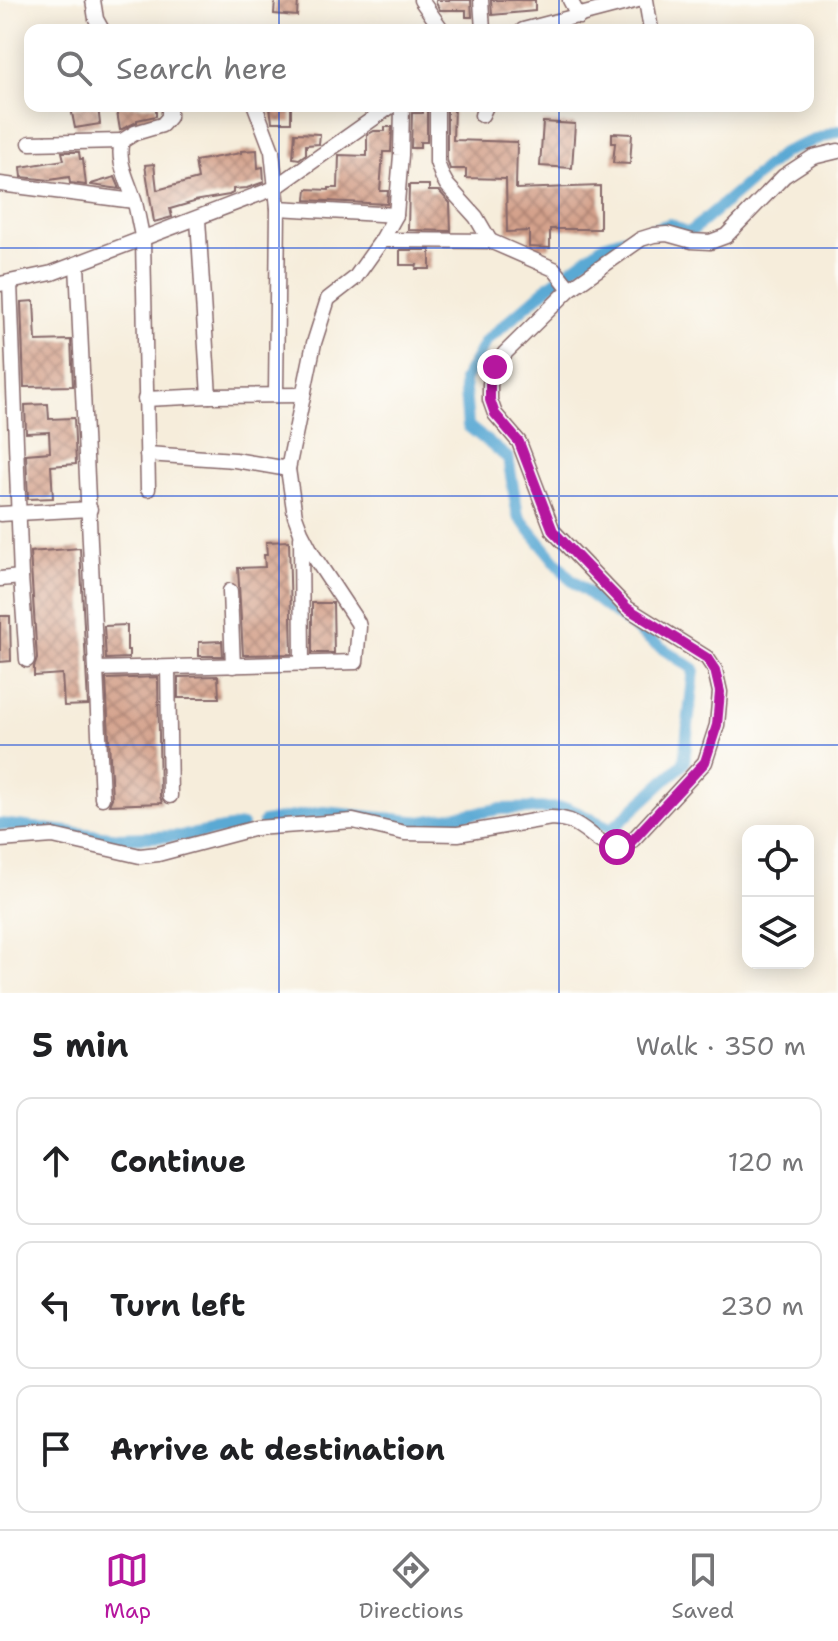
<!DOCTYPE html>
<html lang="en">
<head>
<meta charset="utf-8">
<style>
  :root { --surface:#fff; --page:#f6f6f6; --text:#202124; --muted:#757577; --line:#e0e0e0; --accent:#b5179e }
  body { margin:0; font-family:"Shantell Sans",sans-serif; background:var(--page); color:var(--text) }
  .controls { position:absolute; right:24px; bottom:24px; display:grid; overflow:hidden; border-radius:16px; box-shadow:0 4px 20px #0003 }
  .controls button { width:72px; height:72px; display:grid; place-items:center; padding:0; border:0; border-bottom:2px solid var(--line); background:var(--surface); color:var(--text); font:40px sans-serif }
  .stop { position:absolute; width:24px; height:24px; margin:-18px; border:6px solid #b5179e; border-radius:50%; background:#fff }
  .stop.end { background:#b5179e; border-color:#fff; box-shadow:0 2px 8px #0008 }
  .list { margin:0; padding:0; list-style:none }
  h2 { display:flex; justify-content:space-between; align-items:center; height:104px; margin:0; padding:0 32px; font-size:34px }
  h2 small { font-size:26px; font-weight:400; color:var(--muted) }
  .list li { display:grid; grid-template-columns:52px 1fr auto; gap:24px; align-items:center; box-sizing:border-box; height:128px; margin:0 16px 16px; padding:0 16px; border:2px solid var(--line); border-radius:16px }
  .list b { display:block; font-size:30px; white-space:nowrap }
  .list em { font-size:26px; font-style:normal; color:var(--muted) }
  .icon { flex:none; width:44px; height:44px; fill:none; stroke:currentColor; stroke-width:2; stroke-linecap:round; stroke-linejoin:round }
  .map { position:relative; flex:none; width:838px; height:993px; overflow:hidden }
  .search { position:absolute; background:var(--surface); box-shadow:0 4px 20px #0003; left:24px; right:24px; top:24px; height:88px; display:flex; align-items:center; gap:20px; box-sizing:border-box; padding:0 28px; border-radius:16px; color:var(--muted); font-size:30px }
  .sheet { height:536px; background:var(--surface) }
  nav { display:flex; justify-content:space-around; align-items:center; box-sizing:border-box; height:112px; border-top:2px solid var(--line); background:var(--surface); font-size:22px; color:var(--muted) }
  nav a { display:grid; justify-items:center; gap:4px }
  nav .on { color:var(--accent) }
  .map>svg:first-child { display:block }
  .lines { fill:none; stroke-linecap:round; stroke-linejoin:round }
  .canal { stroke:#5aa9d4; stroke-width:12 }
  .building { fill:url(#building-cross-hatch) }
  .minor-casing { stroke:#866769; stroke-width:17 }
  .minor { stroke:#fff; stroke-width:14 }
  .route { stroke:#b5179e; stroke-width:10 }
  .grid { fill:none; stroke:#1d4ed8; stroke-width:2; stroke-opacity:0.55 }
</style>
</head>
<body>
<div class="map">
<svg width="838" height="993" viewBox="0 0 838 993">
  <defs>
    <pattern id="building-cross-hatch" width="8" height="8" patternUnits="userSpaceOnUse" patternTransform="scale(2)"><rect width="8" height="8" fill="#d4a28c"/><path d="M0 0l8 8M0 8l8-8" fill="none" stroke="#ae8373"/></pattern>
  </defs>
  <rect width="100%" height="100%" fill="#fdfcf7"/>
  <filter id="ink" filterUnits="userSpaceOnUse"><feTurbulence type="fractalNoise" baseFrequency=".0125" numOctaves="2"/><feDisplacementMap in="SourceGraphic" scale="16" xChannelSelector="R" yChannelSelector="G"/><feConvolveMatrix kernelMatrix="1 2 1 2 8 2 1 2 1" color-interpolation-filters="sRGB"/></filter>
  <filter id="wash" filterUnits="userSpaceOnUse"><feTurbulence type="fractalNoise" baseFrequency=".006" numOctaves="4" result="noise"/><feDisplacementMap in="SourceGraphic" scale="32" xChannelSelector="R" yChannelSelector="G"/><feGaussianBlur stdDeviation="1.8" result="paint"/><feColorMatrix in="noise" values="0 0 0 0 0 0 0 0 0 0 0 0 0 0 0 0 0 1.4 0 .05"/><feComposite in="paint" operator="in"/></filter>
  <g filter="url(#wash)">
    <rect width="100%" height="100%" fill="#f6eddb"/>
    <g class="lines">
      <g class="canal">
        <path d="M264 822 324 812 422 822 500 809 567 808 612 829 684 763 694 669 654 643 570 579 518 516 508 458 468 426 464 380 486 341 550 285 604 245 670 224 688 234 784 152 838 131"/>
        <path d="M0 824 118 838 184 836 242 826"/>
      </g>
    </g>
    <g id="blocks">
      <g class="building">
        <path d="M275 0H298L297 16 274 14Z"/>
        <path d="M436 0H471L472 17H466V10H440L436 3Z"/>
        <path d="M491 0H535V11L492 15Z"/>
        <path d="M84 106H98L100 124 75 128 71 108Z"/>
        <path d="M116 106H156V116L137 120V122L120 130Z"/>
        <path d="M270 106H291V122H272Z"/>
        <path d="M423 106H427V142H420V148H411L412 113H423Z"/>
        <path d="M454 106 453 140 517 142 516 189 600 186V229H550V248L529 247V231L507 232 506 179 466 178V169H450L447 160V107Z"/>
        <path d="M543 122 575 124 572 168 540 166Z"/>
        <path d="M385 127H392L391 152H383L380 191H388L387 204 306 200 307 189 329 190V188H338L339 155 367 156V135L374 131H385Z"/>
        <path d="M295 133 320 134 319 144 306 145V154L299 159 293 158Z"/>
        <path d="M612 133 632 134 630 164 613 163 615 143H612Z"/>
        <path d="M257 150 258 168 263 167 264 182 247 188 233 189V193L229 195 194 201V202L170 209 172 217 154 222 145 165 154 164 157 190 198 179 195 161 241 153V151Z"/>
        <path d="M62 152H79L80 159H83L86 185 70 183 69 177 50 180 22 177 21 167 64 160Z"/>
        <path d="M115 177 120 189 91 185V184Z"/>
        <path d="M409 185H429V191H439L450 203 451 231 408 230Z"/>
        <path d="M400 250H430V269H416L417 265H400Z"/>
        <path d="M34 301 36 341 71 340 73 386 24 387 21 302Z"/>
        <path d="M48 404 49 419 74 418 76 464 51 466 53 498 28 499 26 454 50 452 49 432 26 433 25 405Z"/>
        <path d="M289 541 292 654 243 655 238 568 265 567 264 555H267L266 542Z"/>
        <path d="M80 548 88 705 64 706 62 674 34 676V667L37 659 30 552Z"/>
        <path d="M312 603H333L334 653H312Z"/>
        <path d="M0 616H10L11 661 0 662Z"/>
        <path d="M127 625V650H129V658L106 659 104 626Z"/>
        <path d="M222 641 223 656H199V642Z"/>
        <path d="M218 676 219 698H178V677Z"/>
        <path d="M158 677 160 796 162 803 109 805 112 798 106 679Z"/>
      </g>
    </g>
  </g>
  <g filter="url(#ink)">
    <use href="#blocks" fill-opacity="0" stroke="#866769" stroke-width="2"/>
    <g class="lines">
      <defs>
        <g id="minor">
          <path d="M93 0 96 19 102 30"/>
          <path d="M421 0 442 30"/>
          <path d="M481 0 483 30"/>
          <path d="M570 0 579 17"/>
          <path d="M646 0 651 30"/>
          <path d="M523 30 638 0"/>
          <path d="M255 106 272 151 278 208 276 395"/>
          <path d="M437 106V162L442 176 447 185 476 217 490 241"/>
          <path d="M482 115 486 106"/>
          <path d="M30 143 122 141"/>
          <path d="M0 184 134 201"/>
          <path d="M278 208 396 215"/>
          <path d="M198 219 209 396"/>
          <path d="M382 240 490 241 554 269 570 289"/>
          <path d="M77 264 102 798"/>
          <path d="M10 282 21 577 27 660"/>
          <path d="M0 284 52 273 275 188 391 106"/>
          <path d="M145 399 209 396 303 395"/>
          <path d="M147 454 235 460 288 469"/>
          <path d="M148 489 143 240C140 228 138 215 135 203 129 182 116 162 122 141L135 133 162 125 169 117V106"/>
          <path d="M0 514 90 509"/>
          <path d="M301 537 302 664"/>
          <path d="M0 579 21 577"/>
          <path d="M230 591 233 666"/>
          <path d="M168 668 170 796"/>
          <path d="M97 669 356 662 359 627 358 623 313 555 301 532 295 516 288 469 314 343 328 299 355 278 382 240 396 215 401 155 402 106"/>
          <path d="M0 840 53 836 140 856 158 854 256 828 353 821 405 833 458 834 551 818C558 818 564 819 570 821 596 832 597 852 630 843L705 762 717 725 720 692 715 670 707 658 627 608 553 531 519 442 495 414 490 400V384L495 367 505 353 570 289 641 239 654 235 667 234 692 241 710 242 726 236 784 176 813 157 838 151"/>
        </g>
      </defs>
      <use href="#minor" class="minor-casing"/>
      <use href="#minor" class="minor"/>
    </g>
  </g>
  <g class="lines" filter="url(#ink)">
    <path class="route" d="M495 367 490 384V400L495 414 519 442 553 531 627 608 707 658 715 670 720 692 717 725 705 762 630 843 617 847"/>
  </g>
  <path class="grid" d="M279 0V30M559 0V30M279 106V993M559 106V993M0 248H838M0 496H838M0 745H838"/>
</svg>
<div class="controls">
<button><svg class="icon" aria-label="locate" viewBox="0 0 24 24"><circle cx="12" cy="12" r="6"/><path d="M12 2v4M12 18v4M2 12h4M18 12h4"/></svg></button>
<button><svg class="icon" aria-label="layers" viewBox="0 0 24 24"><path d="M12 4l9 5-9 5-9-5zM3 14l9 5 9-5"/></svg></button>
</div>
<div class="stop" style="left:617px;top:847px"></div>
<div class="stop end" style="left:495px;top:367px"></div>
<div class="search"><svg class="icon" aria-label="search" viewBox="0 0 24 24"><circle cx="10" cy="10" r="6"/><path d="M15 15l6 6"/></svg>Search here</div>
</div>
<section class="sheet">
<h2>5 min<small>Walk · 350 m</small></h2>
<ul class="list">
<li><svg class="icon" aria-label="ahead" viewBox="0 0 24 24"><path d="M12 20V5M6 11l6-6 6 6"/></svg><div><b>Continue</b></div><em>120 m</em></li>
<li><svg class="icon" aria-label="left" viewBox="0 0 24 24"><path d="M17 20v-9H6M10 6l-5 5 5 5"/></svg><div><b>Turn left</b></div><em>230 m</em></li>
<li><svg class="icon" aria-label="arrive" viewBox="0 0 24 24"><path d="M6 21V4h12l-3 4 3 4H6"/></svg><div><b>Arrive at destination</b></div></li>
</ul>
</section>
<nav>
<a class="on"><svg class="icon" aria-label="map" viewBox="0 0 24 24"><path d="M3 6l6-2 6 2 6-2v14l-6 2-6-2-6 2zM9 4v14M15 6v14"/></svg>Map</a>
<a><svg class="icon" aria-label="directions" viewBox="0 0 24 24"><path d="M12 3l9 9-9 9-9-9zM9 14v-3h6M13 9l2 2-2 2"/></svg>Directions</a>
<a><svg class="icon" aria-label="saved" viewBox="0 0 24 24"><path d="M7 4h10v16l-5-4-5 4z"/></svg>Saved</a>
</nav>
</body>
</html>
